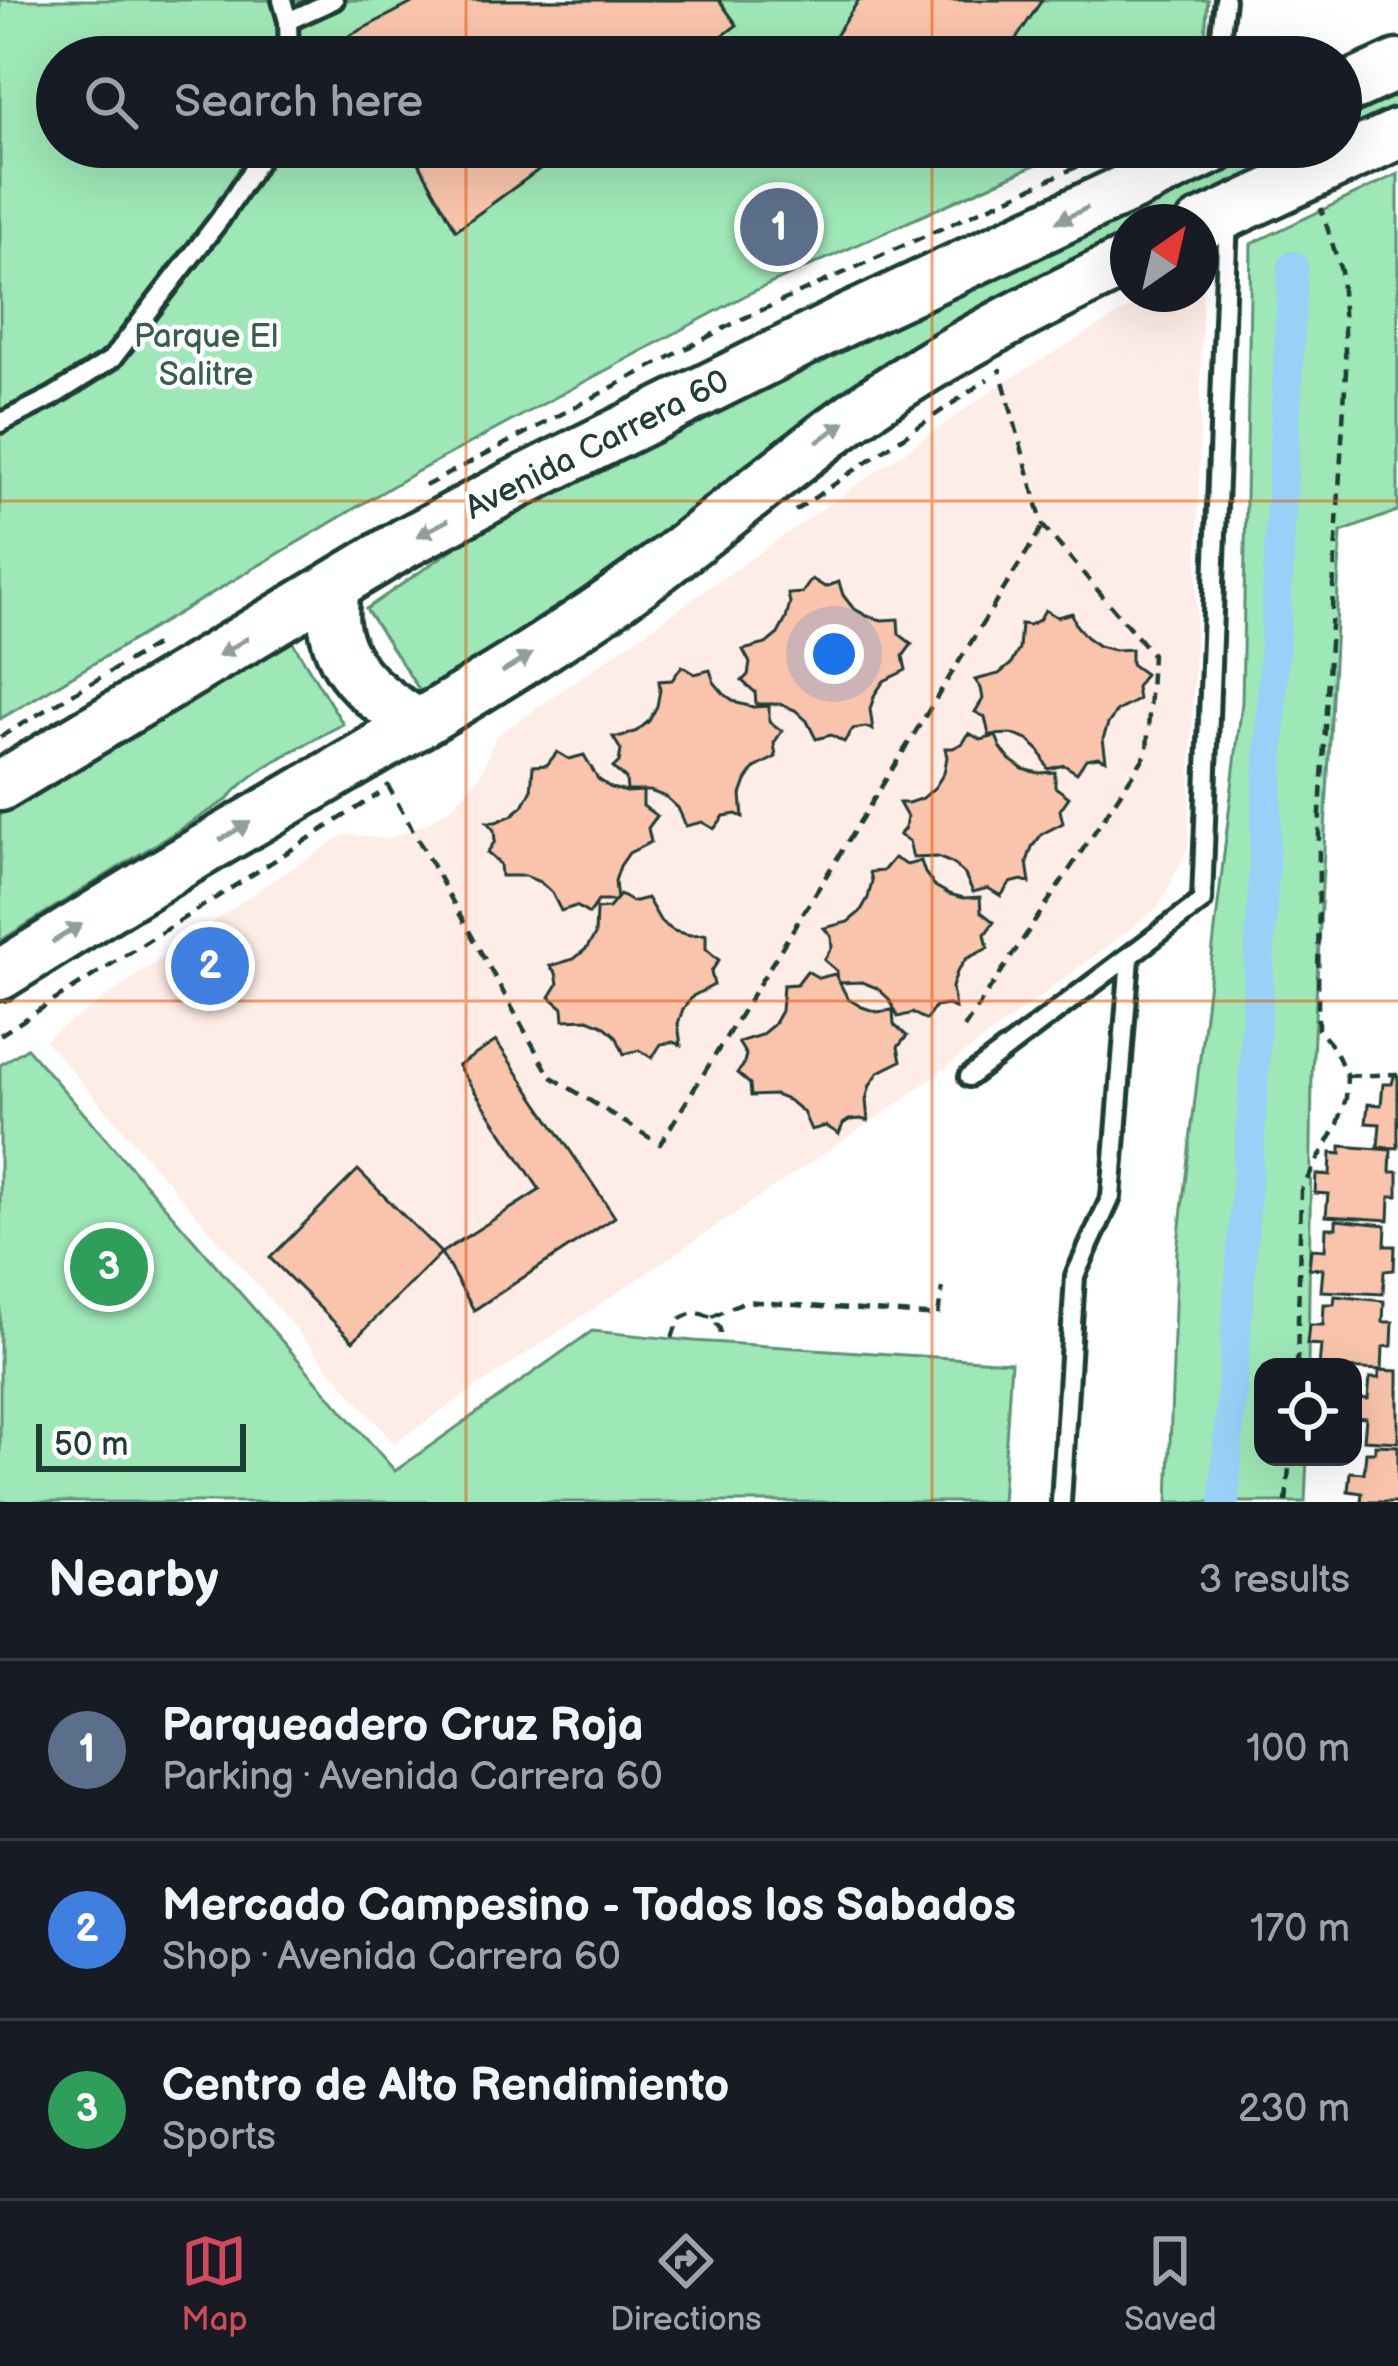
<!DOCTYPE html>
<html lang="en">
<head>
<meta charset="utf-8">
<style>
  :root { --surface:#171b24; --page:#242831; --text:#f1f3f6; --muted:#9ea1a6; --line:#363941; --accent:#d1495b }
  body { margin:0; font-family:"Balsamiq Sans",sans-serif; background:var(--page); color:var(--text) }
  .controls { position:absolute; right:36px; bottom:36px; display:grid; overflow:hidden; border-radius:24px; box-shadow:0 12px 48px #0002 }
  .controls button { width:108px; height:108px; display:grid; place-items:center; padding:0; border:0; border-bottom:3px solid var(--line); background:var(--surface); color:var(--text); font:60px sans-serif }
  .compass { position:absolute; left:1110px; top:204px; width:108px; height:108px; border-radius:50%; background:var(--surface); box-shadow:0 12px 48px #0002; rotate:34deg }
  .scale { position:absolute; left:36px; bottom:30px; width:210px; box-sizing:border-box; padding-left:12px; border:6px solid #1f3d34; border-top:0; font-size:33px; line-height:42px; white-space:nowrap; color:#1f3d34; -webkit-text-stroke:9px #fff; paint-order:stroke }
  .you { position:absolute; left:834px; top:654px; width:42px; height:42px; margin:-30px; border:9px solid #fff; border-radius:50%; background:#1a73e8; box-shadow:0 0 0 18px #1a73e833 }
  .badge { display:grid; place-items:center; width:78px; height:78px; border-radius:50%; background:var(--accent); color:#fff; font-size:39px; font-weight:700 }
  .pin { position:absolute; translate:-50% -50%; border:6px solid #fff; box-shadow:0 3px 12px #0006 }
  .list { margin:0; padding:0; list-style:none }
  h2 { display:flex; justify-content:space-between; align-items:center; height:156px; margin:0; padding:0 48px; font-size:51px }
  h2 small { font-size:39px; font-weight:400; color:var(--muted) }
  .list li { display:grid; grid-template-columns:78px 1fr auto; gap:36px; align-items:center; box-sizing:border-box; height:180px; padding:0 48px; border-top:3px solid var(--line) }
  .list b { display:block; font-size:45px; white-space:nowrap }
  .list p { margin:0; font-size:39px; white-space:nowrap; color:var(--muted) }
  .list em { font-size:39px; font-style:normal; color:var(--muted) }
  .icon { flex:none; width:66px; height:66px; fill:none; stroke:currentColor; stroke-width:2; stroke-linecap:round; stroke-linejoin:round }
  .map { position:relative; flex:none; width:1398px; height:1502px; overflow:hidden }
  .search { position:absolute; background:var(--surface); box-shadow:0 12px 48px #0002; left:36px; right:36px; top:36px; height:132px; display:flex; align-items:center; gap:30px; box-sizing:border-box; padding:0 42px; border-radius:66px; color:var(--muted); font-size:45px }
  .sheet { height:696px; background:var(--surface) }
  nav { display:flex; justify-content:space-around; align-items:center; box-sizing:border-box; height:168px; border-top:3px solid var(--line); background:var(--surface); font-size:33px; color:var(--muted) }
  nav a { display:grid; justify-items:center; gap:6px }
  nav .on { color:var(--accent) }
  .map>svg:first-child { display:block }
  .built { fill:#fdede6 }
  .green { fill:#9ee8b7; stroke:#5e9276; stroke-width:3 }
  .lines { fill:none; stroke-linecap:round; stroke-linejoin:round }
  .canal { stroke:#97d1f7; stroke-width:30 }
  .building { fill:#f9c4ab; stroke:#1f3d34; stroke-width:3 }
  .service-casing { stroke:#1f3d34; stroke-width:26 }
  .secondary-casing { stroke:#1f3d34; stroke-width:57 }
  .path { stroke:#1f3d34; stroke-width:4.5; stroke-dasharray:12 9; stroke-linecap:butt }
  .service { stroke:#fff; stroke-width:16 }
  .secondary { stroke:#fff; stroke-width:48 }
  .oneway { fill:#8f9e9a }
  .grid { fill:none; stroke:#e8590c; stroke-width:3; stroke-opacity:0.55 }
  .labels { text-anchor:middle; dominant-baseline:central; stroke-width:9; stroke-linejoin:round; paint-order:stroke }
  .park-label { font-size:33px; fill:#385f4e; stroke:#fff }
  .street-label { font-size:33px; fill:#1f3d34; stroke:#fff }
</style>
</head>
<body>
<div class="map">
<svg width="1398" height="1502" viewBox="0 0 1398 1502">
  <rect width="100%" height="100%" fill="#fff"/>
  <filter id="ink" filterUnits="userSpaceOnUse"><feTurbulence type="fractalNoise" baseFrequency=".00833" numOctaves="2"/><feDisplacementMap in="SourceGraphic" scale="24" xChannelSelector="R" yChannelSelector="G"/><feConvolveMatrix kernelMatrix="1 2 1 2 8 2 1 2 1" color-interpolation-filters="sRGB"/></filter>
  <g filter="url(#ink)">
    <path class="built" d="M1203 265 1196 620 1188 847 1159 907 900 1102 394 1443 45 1040 263 887 346 834 386 839 426 824 454 806 482 772 495 737 1003 383 1153 294H1200V266Z"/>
    <g class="green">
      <path d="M0 0H1208L1203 57H57V147H1075L750 293 411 475 0 719Z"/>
      <path d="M1398 88V109L1341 131V114Z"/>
      <path d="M1269 147H1308L1157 222H1128V236C1039 280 942 320 861 379 795 427 733 483 666 532 587 590 504 642 422 694L366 609 514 507 833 351Z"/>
      <path d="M1398 174V511L1341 532 1312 1074 1308 1367H1263V1457H1307L1305 1502H1168L1177 1251 1242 702 1251 244Z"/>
      <path d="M289 636 343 724C306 745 253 767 227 800L0 941V812Z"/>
      <path d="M27 1048 395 1471 592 1331 694 1341 1011 1362 1002 1502H0V1065Z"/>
    </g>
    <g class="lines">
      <path class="canal" d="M1224 1502 1252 1111 1293 266"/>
    </g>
    <g class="building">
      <path d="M418 0H719L737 25 694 57H359L347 37Z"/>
      <path d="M859 0H1042L1004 57H821Z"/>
      <path d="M410 147H570L456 230Z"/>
      <path d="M812 579 825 587 839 582 843 595 853 608 867 616 882 620 898 619 899 634 912 644 903 656 906 670 884 681 875 694 870 709 873 730 866 727 853 729 844 742 831 735 816 739 807 721 795 710 780 704H756L755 692 742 681 748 675 750 663 743 650 766 644 778 634 786 619 790 603 788 594 802 593Z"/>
      <path d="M1045 610 1057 617 1072 613 1076 625 1086 637 1099 646 1114 650 1131 649V664L1145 674 1136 687 1138 700 1117 711 1108 724 1103 739 1106 760 1098 757 1086 759 1077 773 1064 765 1048 769 1040 752 1028 740 1012 734 989 735 985 717 975 712 983 699 981 688 975 680 999 674 1011 664 1019 649 1021 624 1029 625 1039 620Z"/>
      <path d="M682 666 695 674 710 670 714 682 724 694 737 703 753 707 769 706V721L782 731 774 743 776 757 755 768 746 781 741 795 743 817 736 814 724 816 714 829 702 822 686 826 678 808 666 797 650 791H627L626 779 613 768 619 762 621 750 613 737H622L637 731 649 721 657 706 660 690 659 681 672 680Z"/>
      <path d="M969 733 981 740 996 736 1001 748 1010 760 1023 769 1039 773 1055 772V787L1069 797 1060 810 1063 823 1042 834 1032 847 1027 862 1030 883 1022 880 1010 883 1001 896 988 888 973 892 965 875 952 863 937 857 913 858 909 841 899 835 905 828 907 817 899 803H908L923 798 935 787 944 773 947 757 945 748H953L963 743Z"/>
      <path d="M557 752 569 759 584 755 598 779 611 788 627 792 643 791V806L657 816 648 828 651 842 629 853 620 866 615 881 617 901H598L589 914 576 906 561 911 552 893 540 882 525 876H501L500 864 487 853 495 841 494 830 487 822H496L511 816 523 806 531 791 533 766 547 765Z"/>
      <path d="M894 858 907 865 921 861 925 873 935 886 949 894 964 898 980 897 981 912 994 922 985 934 988 948 966 959 957 972 952 987 955 1008 948 1005 935 1007 926 1020 913 1013 898 1017 889 999 877 988 862 982 838 983 837 971 824 960 832 947 831 936 824 928 848 922 860 912 868 898 872 881 870 872 883 871Z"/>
      <path d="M620 895 632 902 647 898 661 922 674 931 690 935 706 934V949L719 960 711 972 714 985 693 996 683 1009 678 1024 681 1045 673 1042 661 1044 652 1058 639 1050 624 1054 616 1036 603 1025 588 1019 564 1020 563 1008 550 997 558 984 556 973 550 966 574 959 586 949 595 935 596 909 609 908Z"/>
      <path d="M807 971 819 978 835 974 848 999 862 1007 877 1012 893 1010 894 1025 907 1036 898 1047 901 1061 879 1072 870 1085 866 1100 868 1121 861 1119 849 1120 843 1124 839 1134 826 1126 811 1130 803 1112 790 1101 775 1095 751 1096 750 1084 737 1073 743 1066 746 1055 738 1042 761 1035 773 1025 781 1011 783 985 797 984Z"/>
      <path d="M496 1041 615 1217 474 1310 441 1253 540 1190 458 1066Z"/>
      <path d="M1394 1076H1398V1148L1378 1147 1380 1124 1366 1123 1368 1104 1381 1105 1383 1084H1392Z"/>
      <path d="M1341 1146 1391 1150 1390 1172H1398V1196H1390L1389 1220 1326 1216 1328 1194 1315 1193 1316 1174 1330 1175 1331 1153 1341 1154Z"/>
      <path d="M358 1170 441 1253 353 1341 270 1258Z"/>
      <path d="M1336 1220 1386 1225 1385 1246H1395L1394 1270 1384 1271 1383 1294 1321 1291 1323 1269 1309 1268 1311 1249 1325 1250 1326 1228H1336Z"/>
      <path d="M1335 1296 1384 1301 1383 1322H1393L1392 1346 1383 1347 1382 1370 1319 1367 1321 1345 1307 1344 1309 1325H1323L1324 1304H1334Z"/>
      <path d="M1379 1370 1398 1371V1442L1364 1440 1366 1418 1353 1417 1354 1398 1368 1399 1370 1378H1379Z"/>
      <path d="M1375 1445 1398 1446V1502H1361L1362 1493 1348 1491 1350 1472 1364 1473 1366 1452H1375Z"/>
    </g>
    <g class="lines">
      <defs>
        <g id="service">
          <path d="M282 0 288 21 289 57"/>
          <path d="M288 21 334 0"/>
          <path d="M1218 57 1225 0"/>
          <path d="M0 423 52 397 112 359 220 219 259 160 264 147"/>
          <path d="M969 1077 1202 901 1228 217"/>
          <path d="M1061 1502 1075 1276 1111 1197 1130 958"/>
        </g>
        <g id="secondary">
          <path d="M1341 91 1398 65"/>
          <path d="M1200 226 1398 134"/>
          <path d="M334 587C334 600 332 614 334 626 341 674 380 701 418 724"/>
          <path d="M0 786 405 543 516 484 844 321 1216 147"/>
          <path d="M0 975C80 925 159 875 241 828 353 762 467 698 576 626 678 560 767 477 866 407 949 349 1038 305 1128 261"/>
        </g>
      </defs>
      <use href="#service" class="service-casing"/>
      <use href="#secondary" class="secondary-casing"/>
      <g class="path">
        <path d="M425 486 740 320 1094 159"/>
        <path d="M795 511 988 379"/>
        <path d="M0 737 162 641"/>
        <path d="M387 784 550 1076 660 1144 1043 526"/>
        <path d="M964 1028 1147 753 1152 654 1043 526 1000 370 998 372"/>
        <path d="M0 1035 379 794"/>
        <path d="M1347 1076 1398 1074"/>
        <path d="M712 1317 745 1301 938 1316 942 1288"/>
        <path d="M672 1338 678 1320 694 1312 712 1317 720 1329V1343"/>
        <path d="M1297 1367 1301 1190 1338 1124 1346 1098 1347 1076 1334 1048 1318 1029 1319 830 1346 371 1341 271 1321 208"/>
        <path d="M1286 1502 1290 1457"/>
      </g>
      <use href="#service" class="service"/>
      <use href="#secondary" class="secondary"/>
    </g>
    <defs><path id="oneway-solid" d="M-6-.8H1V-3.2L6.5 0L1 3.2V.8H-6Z" transform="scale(3)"/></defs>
    <g class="oneway">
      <use href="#oneway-solid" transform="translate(1072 215) rotate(155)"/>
      <use href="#oneway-solid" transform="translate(831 432) rotate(-36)"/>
      <use href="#oneway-solid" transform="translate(433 528) rotate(152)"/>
      <use href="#oneway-solid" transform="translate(233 647) rotate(149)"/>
      <use href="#oneway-solid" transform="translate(517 663) rotate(-32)"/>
      <use href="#oneway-solid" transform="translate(235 831) rotate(-31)"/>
      <use href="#oneway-solid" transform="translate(67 933) rotate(-32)"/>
    </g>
  </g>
  <path class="grid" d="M466 0V57M932 0V57M466 147V1502M932 147V1502M0 501H1398M0 1001H1398"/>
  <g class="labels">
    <g class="park-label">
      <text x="206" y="337">Parque El<tspan x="206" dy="38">Salitre</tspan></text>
    </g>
    <g class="street-label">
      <text transform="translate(597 445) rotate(-27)">Avenida Carrera 60</text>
    </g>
  </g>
</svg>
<div class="controls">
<button><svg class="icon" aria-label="locate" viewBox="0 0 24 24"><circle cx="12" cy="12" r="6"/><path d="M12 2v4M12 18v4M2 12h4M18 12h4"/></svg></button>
</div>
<svg class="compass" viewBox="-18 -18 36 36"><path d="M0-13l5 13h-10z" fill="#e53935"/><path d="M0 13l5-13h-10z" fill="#9ea1a6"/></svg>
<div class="scale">50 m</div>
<div class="you"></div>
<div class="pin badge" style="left:779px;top:227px;background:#5c6f8a">1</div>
<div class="pin badge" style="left:210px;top:966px;background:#3f7fe0">2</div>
<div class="pin badge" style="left:109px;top:1267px;background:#2e9e5b">3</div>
<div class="search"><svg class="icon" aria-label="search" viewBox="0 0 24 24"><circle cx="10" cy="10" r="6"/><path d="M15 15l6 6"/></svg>Search here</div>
</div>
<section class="sheet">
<h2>Nearby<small>3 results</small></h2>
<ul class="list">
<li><span class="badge" style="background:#5c6f8a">1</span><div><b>Parqueadero Cruz Roja</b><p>Parking · Avenida Carrera 60</p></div><em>100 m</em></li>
<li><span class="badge" style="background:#3f7fe0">2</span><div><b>Mercado Campesino - Todos los Sabados</b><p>Shop · Avenida Carrera 60</p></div><em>170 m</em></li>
<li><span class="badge" style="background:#2e9e5b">3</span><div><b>Centro de Alto Rendimiento</b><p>Sports</p></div><em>230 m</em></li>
</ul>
</section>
<nav>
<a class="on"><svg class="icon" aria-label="map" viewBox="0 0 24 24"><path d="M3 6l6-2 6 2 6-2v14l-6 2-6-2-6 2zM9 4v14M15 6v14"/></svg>Map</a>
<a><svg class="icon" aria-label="directions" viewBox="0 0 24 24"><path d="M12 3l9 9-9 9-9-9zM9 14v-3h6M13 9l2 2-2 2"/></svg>Directions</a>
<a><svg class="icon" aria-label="saved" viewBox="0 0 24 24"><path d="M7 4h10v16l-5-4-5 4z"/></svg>Saved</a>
</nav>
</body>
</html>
